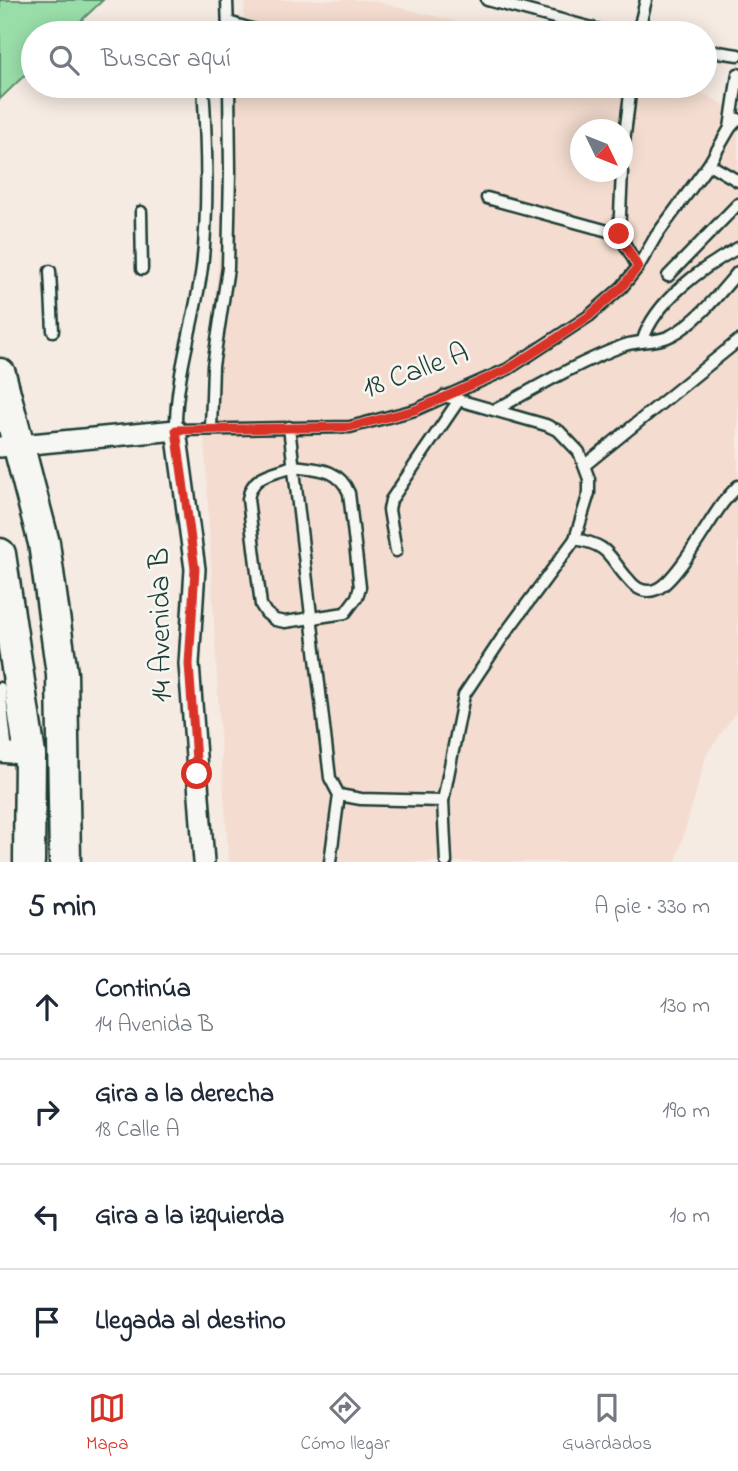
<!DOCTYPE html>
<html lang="es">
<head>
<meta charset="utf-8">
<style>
  :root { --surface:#fff; --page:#f2f2f3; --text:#1f2937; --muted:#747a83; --line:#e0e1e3; --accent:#d93025 }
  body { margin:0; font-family:"Indie Flower",sans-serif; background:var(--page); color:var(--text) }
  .compass { position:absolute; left:570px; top:119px; width:63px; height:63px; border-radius:50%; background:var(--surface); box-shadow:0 4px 18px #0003; rotate:133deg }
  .stop { position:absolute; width:21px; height:21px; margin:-16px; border:5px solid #d93025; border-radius:50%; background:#fff }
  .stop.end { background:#d93025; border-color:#fff; box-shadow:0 2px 7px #0008 }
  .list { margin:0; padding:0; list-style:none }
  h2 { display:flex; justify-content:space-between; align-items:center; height:91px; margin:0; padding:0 28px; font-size:30px }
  h2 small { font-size:23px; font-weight:400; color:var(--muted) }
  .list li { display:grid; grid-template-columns:46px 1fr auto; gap:21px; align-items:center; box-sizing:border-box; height:105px; padding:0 28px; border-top:2px solid var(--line) }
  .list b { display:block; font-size:26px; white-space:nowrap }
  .list p { margin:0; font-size:23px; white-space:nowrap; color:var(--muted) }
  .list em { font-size:23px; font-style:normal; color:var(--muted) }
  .icon { flex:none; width:38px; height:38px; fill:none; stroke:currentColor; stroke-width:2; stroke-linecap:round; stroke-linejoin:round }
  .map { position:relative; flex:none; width:738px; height:862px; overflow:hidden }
  .search { position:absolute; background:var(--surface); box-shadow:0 4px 18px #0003; left:21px; right:21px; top:21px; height:77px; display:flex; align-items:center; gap:18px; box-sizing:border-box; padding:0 24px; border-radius:38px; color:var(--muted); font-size:26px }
  .sheet { height:511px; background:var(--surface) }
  nav { display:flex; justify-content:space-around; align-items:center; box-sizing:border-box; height:98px; border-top:2px solid var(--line); background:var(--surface); font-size:19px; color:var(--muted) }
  nav a { display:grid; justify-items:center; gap:4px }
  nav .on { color:var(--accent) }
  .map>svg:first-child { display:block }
  .built { fill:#f4ddd0; fill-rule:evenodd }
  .green { fill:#99dda9; stroke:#5c8d6e; stroke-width:2 }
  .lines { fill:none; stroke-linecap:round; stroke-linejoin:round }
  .lane-casing { stroke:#1f3d34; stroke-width:15 }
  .street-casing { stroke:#1f3d34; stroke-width:24 }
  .primary-casing { stroke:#1f3d34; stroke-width:35 }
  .lane { stroke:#f6f6f2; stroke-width:10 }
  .street { stroke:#f6f6f2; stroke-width:19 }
  .primary { stroke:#f6f6f2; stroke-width:30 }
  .route { stroke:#d93025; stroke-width:9 }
  .labels { text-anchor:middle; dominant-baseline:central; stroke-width:5; stroke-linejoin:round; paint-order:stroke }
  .street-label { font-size:30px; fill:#1f3d34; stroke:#f6f6f2 }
</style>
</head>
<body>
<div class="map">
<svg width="738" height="862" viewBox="0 0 738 862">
  <rect width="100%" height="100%" fill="#f5ebe3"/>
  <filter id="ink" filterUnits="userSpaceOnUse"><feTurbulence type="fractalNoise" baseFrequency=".0143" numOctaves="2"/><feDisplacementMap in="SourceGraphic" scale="14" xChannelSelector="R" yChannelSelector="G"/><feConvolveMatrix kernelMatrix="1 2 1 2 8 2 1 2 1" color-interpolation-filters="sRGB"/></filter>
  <g filter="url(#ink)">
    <g class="built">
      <path d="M245 0H369L503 33H242Z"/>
      <path d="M236 86H687L738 111V709L707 754 676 862H229L221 755 203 412ZM580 130H622V172H580Z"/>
    </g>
    <path class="green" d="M0 0H103L68 33H33V67L0 99Z"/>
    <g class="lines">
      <defs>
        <g id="lane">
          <path d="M227 0 228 33"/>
          <path d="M487 0 611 33"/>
          <path d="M228 22 265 33"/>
          <path d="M638 33 646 0"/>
          <path d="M705 50 738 55"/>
          <path d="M203 86C207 146 209 207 202 267 195 322 175 375 176 430L350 427 415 410 508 369 589 316 622 287 638 267 656 236 709 164 730 128 738 119"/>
          <path d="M730 128 738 74"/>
          <path d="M622 158 631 86"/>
          <path d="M709 164 738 181"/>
          <path d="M622 172 619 234 638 267"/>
          <path d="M487 198 619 234"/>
          <path d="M141 212 142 269"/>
          <path d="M50 271 53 331"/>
          <path d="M668 276 738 204"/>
          <path d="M643 340C655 301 703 267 738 248"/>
          <path d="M444 396 546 425 559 431 579 452 589 479V493L575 539 504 635 464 695 443 801 446 862"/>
          <path d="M495 410C537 387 579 362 625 345 641 340 658 343 672 335 698 321 719 294 738 272"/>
          <path d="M289 427 330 778 339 795 361 799 443 801"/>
          <path d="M211 429 213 366 228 268 230 171 229 86"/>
          <path d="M585 465 738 341"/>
          <path d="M293 466C317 469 339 468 349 493L360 587 357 597 345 613 285 622 275 620 266 613 261 605 248 499C252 474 272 474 293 466Z"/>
          <path d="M575 539C612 546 607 556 629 580 636 589 646 594 657 589 676 581 707 525 720 507 725 499 732 493 738 486"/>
          <path d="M396 551 389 510 391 500 459 400"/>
          <path d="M0 688 7 752"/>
          <path d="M330 862 339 795"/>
        </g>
        <g id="street">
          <path d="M0 447 176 430 195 569 189 664 204 862"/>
          <path d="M0 752 30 755"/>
        </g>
        <g id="primary">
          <path d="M0 374 44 543 62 674 65 862"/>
          <path d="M0 554 30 755 29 862"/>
        </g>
      </defs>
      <use href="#lane" class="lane-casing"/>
      <use href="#street" class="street-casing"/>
      <use href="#primary" class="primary-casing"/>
      <use href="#lane" class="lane"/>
      <use href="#street" class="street"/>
      <use href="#primary" class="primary"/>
    </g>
  </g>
  <g class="lines" filter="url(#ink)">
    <path class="route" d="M197 774 189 664 195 569 176 430 350 427 415 410 508 369 555 339 589 316 622 287 638 267 619 234"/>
  </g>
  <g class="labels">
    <g class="street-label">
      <text transform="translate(416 372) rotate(-20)">18 Calle A</text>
      <text transform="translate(162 625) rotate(-91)">14 Avenida B</text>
    </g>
  </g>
</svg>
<svg class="compass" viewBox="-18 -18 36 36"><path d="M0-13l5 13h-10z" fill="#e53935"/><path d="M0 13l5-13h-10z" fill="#747a83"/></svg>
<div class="stop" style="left:197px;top:774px"></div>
<div class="stop end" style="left:619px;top:234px"></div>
<div class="search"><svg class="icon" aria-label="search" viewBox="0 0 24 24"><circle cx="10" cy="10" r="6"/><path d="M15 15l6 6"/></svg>Buscar aquí</div>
</div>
<section class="sheet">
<h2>5 min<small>A pie · 330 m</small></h2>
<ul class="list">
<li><svg class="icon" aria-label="ahead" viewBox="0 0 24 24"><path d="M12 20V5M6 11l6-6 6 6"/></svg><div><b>Continúa</b><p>14 Avenida B</p></div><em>130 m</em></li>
<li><svg class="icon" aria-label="right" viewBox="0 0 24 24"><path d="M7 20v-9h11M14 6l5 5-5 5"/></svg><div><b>Gira a la derecha</b><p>18 Calle A</p></div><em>190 m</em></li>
<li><svg class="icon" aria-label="left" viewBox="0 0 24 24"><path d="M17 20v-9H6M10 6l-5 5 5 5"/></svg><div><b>Gira a la izquierda</b></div><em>10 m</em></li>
<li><svg class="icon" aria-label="arrive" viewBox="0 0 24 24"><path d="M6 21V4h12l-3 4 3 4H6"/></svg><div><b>Llegada al destino</b></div></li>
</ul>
</section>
<nav>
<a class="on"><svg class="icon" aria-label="map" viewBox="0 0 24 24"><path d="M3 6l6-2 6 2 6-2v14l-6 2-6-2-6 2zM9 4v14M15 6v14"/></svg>Mapa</a>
<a><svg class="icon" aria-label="directions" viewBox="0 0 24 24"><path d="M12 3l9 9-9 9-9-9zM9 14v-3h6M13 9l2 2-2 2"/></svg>Cómo llegar</a>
<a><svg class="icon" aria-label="saved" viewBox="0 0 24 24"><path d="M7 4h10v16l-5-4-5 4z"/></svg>Guardados</a>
</nav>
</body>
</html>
